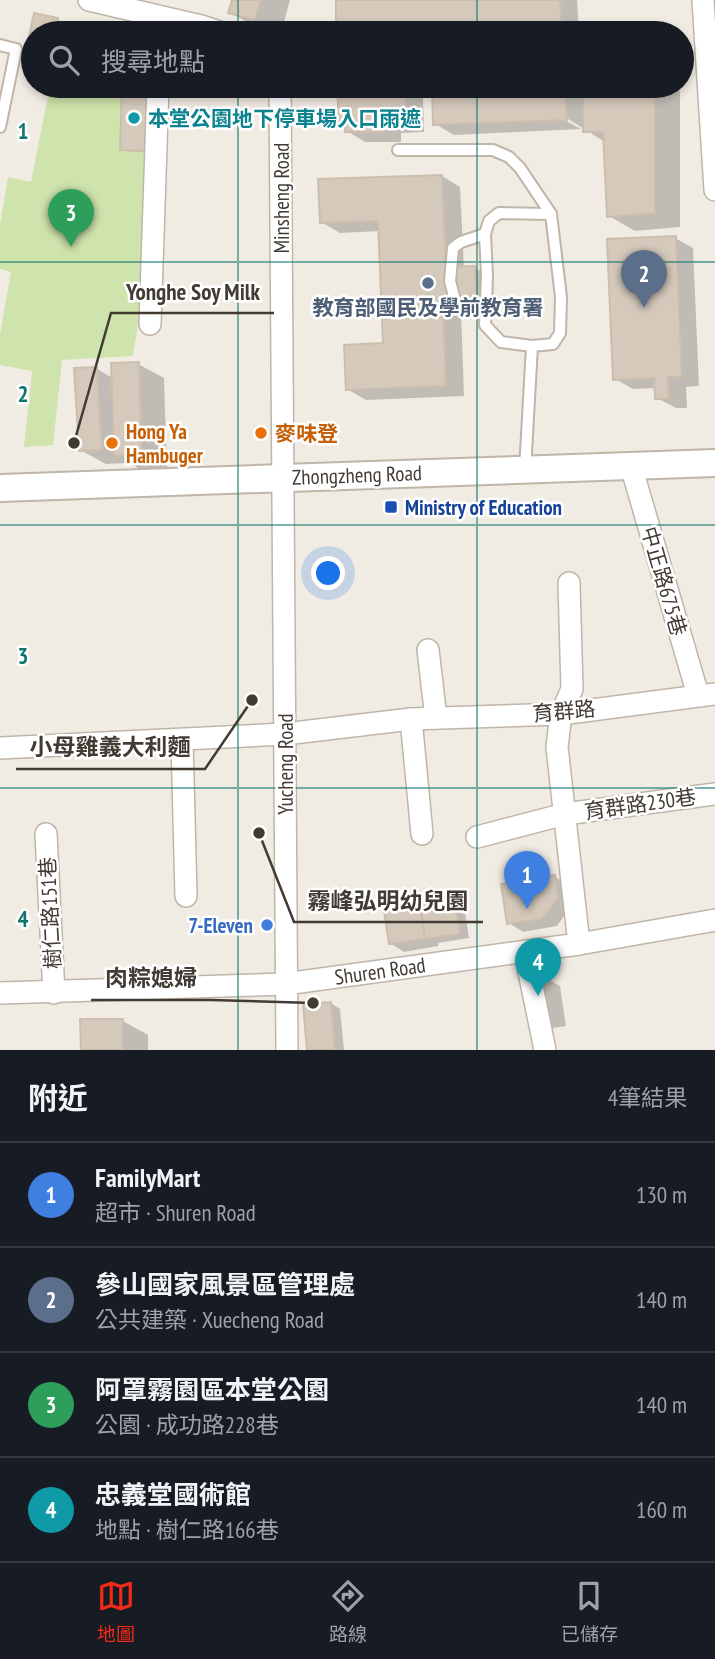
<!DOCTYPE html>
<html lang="zh-TW">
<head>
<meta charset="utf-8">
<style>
  :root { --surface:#171b24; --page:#242831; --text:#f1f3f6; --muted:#9ea1a6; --line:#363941; --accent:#f32a18 }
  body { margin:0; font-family:"PT Sans Narrow","Noto Sans TC",sans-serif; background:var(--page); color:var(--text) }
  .you { position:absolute; left:329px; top:574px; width:24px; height:24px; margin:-18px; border:5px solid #fff; border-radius:50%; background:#1a73e8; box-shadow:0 0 0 10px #1a73e833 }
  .badge { display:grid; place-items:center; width:46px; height:46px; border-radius:50%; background:var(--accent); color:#fff; font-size:23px; font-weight:700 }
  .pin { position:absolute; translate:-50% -58px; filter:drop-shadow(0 2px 4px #0008) }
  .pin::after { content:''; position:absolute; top:37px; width:24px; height:21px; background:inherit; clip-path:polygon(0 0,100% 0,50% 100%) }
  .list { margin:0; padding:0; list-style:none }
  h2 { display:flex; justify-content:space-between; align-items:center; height:91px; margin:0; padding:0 28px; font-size:30px }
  h2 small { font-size:23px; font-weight:400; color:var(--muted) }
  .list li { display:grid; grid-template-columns:46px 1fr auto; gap:21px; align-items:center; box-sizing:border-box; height:105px; padding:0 28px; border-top:2px solid var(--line) }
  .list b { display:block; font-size:26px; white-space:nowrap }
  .list p { margin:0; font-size:23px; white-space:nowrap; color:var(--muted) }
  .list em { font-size:23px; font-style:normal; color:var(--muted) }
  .icon { flex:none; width:38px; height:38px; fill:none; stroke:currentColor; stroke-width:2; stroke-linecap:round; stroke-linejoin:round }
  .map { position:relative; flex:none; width:715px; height:1050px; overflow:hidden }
  .search { position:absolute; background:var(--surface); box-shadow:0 4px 10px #0003; left:21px; right:21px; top:21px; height:77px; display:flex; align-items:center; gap:18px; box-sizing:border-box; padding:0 24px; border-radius:38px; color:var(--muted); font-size:26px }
  .sheet { height:511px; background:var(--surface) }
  nav { display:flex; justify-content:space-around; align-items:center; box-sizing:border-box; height:98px; border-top:2px solid var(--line); background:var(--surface); font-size:19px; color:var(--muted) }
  nav a { display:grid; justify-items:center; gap:4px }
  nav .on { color:var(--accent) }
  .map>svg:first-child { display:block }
  .green { fill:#cfe4ac }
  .shadow { fill:#0003 }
  .building { fill:#d5c9bc; stroke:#ccbeac; stroke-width:2 }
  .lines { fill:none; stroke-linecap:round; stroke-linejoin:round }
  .service-casing { stroke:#bfb5a9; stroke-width:14 }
  .minor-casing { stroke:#bfb5a9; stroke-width:24 }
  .tertiary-casing { stroke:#bfb5a9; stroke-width:30 }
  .service { stroke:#fff; stroke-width:10 }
  .minor { stroke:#fff; stroke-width:21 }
  .tertiary { stroke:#fff; stroke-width:26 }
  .grid { fill:none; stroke:#0f766e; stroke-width:2; stroke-opacity:0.55 }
  .culture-dot { fill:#0f9aa8; stroke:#fff; stroke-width:2.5 }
  .service-dot { fill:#5c6f8a; stroke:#fff; stroke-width:2.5 }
  .food-dot { fill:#e8710a; stroke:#fff; stroke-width:2.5 }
  .transit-dot { fill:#1a4fb4; stroke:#fff; stroke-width:2.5 }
  .shop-dot { fill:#3f7fe0; stroke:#fff; stroke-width:2.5 }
  .labels { text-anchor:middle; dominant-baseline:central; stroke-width:5; stroke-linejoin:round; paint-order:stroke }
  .culture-label { font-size:21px; font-weight:bold; fill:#0d838f; stroke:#fff; text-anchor:start }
  .street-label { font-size:21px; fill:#423b33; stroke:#fff }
  .service-label { font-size:21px; font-weight:bold; fill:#4e5e75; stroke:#fff }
  .food-label { font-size:21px; font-weight:bold; fill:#c56008; stroke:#fff; text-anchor:start }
  .transit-label { font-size:21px; font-weight:bold; fill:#164399; stroke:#fff; text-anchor:start }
  .shop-label { font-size:21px; font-weight:bold; fill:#366cbe; stroke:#fff; text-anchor:end }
  .grid-label { font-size:23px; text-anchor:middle; font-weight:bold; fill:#0f766e; stroke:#fff; stroke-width:5; stroke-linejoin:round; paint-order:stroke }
  .leader { fill:none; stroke:#423b33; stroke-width:2.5 }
  .callout-dot { fill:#423b33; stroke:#fff; stroke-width:2.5 }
  .callout-label { font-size:23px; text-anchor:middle; font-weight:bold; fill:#423b33; stroke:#fff; stroke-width:5; stroke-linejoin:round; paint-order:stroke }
</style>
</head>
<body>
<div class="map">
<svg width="715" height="1050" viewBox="0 0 715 1050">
  <rect width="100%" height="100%" fill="#f1ece3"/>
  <path class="green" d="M50 86H149L139 317 133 356 62 360 53 445 24 447 32 371 0 365V334L11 272 0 269V225L8 177 31 182Z"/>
  <g class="shadow">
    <path d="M233 0H290L281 33 255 27 230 12Z"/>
    <path d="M337 0H577L579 33H338Z"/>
    <path d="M36 15 58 20 67 25 65 33H33V42L30 40Z"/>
    <path d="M123 86H148L150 152 126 151 122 149Z"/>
    <path d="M339 86H411L412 92 423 98 424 132 401 133V142H365L347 131V128L340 124Z"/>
    <path d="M433 86H671L680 91V227L635 231 609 216 605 142 560 114 559 117 581 129 454 135 435 124Z"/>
    <path d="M442 176 460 187 464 268H475L493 279 494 309 461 310 464 396 366 400 347 389 385 345 381 231 340 233 321 222Z"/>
    <path d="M675 238 693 248 699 386 686 387 687 408H676L657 398V388L633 389 615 379Z"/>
    <path d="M138 364 164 378 167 469 141 470 127 461V463L106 464 80 450 97 369 114 379Z"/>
    <path d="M555 877 569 885 571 906 557 926 523 932 509 923Z"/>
    <path d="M454 895 463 900 469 938 438 943V946L404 952 390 943Z"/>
    <path d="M542 976 560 986 566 1026 553 1028 534 1018 529 977Z"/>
    <path d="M331 1003 340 1009 344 1050H309Z"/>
    <path d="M123 1021 148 1035V1050H82Z"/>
  </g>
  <g class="building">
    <path d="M232 0H261L255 20 228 13Z"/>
    <path d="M336 0H560L562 33H336Z"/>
    <path d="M34 13 58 18 55 33H33V42L28 41Z"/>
    <path d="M122 86H149L146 151 120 150Z"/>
    <path d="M337 86H405L406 122 383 124V132H345V125H339Z"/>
    <path d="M432 86H565L567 120 433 125Z"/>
    <path d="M583 86H655V213L607 217 603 132H583Z"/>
    <path d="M442 175 446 267 475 266 477 299 443 301 446 386 346 390 344 345 383 343 378 221 320 223 318 179Z"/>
    <path d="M676 236 682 377H668L669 399H655L654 378 613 380 607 239Z"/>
    <path d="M139 362 142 455 114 456 111 363Z"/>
    <path d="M97 367 102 450 79 451 74 368Z"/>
    <path d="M555 875 558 898 542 919 507 924 501 884Z"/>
    <path d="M454 893 460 934 425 939 419 899Z"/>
    <path d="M419 899 425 939 389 944 383 904Z"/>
    <path d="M331 1002 335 1050H307L303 1004Z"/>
    <path d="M80 1019H123V1050H81Z"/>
  </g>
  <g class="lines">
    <defs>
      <g id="service">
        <path d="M0 45 16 49 0 127"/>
        <path d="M398 150H493L509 157 520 168 551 214 561 297 560 333 553 344 532 346 525 470"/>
        <path d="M485 234 461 242 453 248 450 281 456 304 466 310 486 309"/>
        <path d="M532 346 501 342 485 325 487 276 485 234 489 221 499 213 551 214"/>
      </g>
      <g id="minor">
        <path d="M89 0 201 26 222 33"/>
        <path d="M703 0 715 190"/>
        <path d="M280 86 287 1050"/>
        <path d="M150 324 158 86"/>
        <path d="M631 466 698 695"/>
        <path d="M569 583 572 689 561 714 557 747 579 944"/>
        <path d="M428 650 436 718"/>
        <path d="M411 719 422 834"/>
        <path d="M182 740 186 896"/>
        <path d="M0 748 285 734 411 719 561 714 715 694"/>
        <path d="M46 834 54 993"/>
        <path d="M477 837 565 814 715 794"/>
        <path d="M525 952 545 1050"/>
        <path d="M0 993 285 984 579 944 715 920"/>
      </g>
      <path id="tertiary" d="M0 488 715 463"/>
    </defs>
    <use href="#service" class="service-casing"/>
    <use href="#minor" class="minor-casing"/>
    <use href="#tertiary" class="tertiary-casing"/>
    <use href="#service" class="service"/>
    <use href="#minor" class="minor"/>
    <use href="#tertiary" class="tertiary"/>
  </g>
  <path class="grid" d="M238 0V33M477 0V33M238 86V1050M477 86V1050M0 262H715M0 525H715M0 788H715"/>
  <circle class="culture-dot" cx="134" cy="118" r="7"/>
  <circle class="service-dot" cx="428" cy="283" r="7"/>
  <g class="food-dot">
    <circle cx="261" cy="433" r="7"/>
    <circle cx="112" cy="443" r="7"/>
  </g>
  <rect class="transit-dot" x="384" y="500" width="14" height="14" rx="3.5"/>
  <circle class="shop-dot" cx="267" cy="925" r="7"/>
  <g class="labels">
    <g class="culture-label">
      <text x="148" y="118">本堂公園地下停車場入口雨遮</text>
    </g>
    <g class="street-label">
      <text transform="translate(281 198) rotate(-90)">Minsheng Road</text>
      <text transform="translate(357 475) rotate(-2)">Zhongzheng Road</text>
      <text transform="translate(664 581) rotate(74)">中正路675巷</text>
      <text transform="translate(564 711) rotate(-5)">育群路</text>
      <text transform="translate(285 764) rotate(-90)">Yucheng Road</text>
      <text transform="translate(640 804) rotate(-8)">育群路230巷</text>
      <text transform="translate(50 913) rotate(-93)">樹仁路151巷</text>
      <text transform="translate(380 971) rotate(-8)">Shuren Road</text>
    </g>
    <g class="service-label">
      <text x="428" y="307">教育部國民及學前教育署</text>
    </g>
    <g class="food-label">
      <text x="126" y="431">Hong Ya<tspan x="126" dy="24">Hambuger</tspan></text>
      <text x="275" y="433">麥味登</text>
    </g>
    <g class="transit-label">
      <text x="405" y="507">Ministry of Education</text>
    </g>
    <g class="shop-label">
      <text x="253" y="925">7-Eleven</text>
    </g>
  </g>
  <g class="grid-label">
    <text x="23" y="139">1</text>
    <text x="23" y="402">2</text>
    <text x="23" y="664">3</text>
    <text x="23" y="927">4</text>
  </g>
  <path class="leader" d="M74 443L111 313H274M252 700L205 769H16M259 833L294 922H483M313 1003L211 1000H91"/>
  <g class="callout-dot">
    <circle cx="74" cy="443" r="7"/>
    <circle cx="252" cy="700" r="7"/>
    <circle cx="259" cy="833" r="7"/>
    <circle cx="313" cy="1003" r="7"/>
  </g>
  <g class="callout-label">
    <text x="193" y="300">Yonghe Soy Milk</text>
    <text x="110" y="755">小母雞義大利麵</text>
    <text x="388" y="909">霧峰弘明幼兒園</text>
    <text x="151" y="986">肉粽媳婦</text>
  </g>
</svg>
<div class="you"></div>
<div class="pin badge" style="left:527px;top:909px;background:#3f7fe0">1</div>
<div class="pin badge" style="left:644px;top:308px;background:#5c6f8a">2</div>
<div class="pin badge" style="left:71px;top:247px;background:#2e9e5b">3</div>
<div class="pin badge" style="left:538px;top:996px;background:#0f9aa8">4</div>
<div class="search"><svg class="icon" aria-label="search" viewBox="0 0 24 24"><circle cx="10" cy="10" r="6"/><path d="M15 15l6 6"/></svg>搜尋地點</div>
</div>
<section class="sheet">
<h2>附近<small>4筆結果</small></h2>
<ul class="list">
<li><span class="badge" style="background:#3f7fe0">1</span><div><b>FamilyMart</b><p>超市 · Shuren Road</p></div><em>130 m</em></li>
<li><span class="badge" style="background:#5c6f8a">2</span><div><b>參山國家風景區管理處</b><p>公共建築 · Xuecheng Road</p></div><em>140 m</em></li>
<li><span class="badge" style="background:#2e9e5b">3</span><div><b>阿罩霧園區本堂公園</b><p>公園 · 成功路228巷</p></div><em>140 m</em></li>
<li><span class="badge" style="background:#0f9aa8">4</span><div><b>忠義堂國術館</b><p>地點 · 樹仁路166巷</p></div><em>160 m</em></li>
</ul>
</section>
<nav>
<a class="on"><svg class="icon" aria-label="map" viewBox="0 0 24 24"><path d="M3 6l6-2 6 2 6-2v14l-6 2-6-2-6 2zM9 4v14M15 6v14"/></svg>地圖</a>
<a><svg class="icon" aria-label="directions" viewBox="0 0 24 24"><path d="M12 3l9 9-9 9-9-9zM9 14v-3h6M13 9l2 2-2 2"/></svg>路線</a>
<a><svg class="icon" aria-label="saved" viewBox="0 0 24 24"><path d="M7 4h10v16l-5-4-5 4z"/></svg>已儲存</a>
</nav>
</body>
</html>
